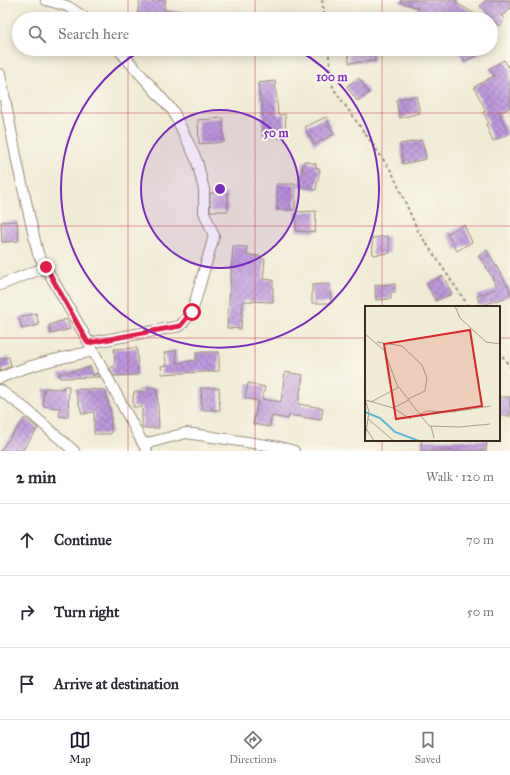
<!DOCTYPE html>
<html lang="en">
<head>
<meta charset="utf-8">
<style>
  :root { --surface:#fff; --page:#f2f2f3; --text:#2b2b33; --muted:#7c7c81; --line:#e1e1e2; --accent:#111827 }
  body { margin:0; font-family:"IM FELL Great Primer",serif; background:var(--page); color:var(--text) }
  .stop { position:absolute; width:12px; height:12px; margin:-9px; border:3px solid #e11d48; border-radius:50%; background:#fff }
  .stop.end { background:#e11d48; border-color:#fff; box-shadow:0 1px 4px #0008 }
  .list { margin:0; padding:0; list-style:none }
  h2 { display:flex; justify-content:space-between; align-items:center; height:52px; margin:0; padding:0 16px; font-size:17px }
  h2 small { font-size:13px; font-weight:400; color:var(--muted) }
  .list li { display:grid; grid-template-columns:26px 1fr auto; gap:12px; align-items:center; box-sizing:border-box; height:72px; padding:0 16px; border-top:1px solid var(--line) }
  .list b { display:block; font-size:15px; white-space:nowrap }
  .list em { font-size:13px; font-style:normal; color:var(--muted) }
  .icon { flex:none; width:22px; height:22px; fill:none; stroke:currentColor; stroke-width:2; stroke-linecap:round; stroke-linejoin:round }
  .map { position:relative; flex:none; width:510px; height:451px; overflow:hidden }
  .search { position:absolute; background:var(--surface); box-shadow:0 2px 10px #0003; left:12px; right:12px; top:12px; height:44px; display:flex; align-items:center; gap:10px; box-sizing:border-box; padding:0 14px; border-radius:22px; color:var(--muted); font-size:15px }
  .sheet { height:268px; background:var(--surface) }
  nav { display:flex; justify-content:space-around; align-items:center; box-sizing:border-box; height:56px; border-top:1px solid var(--line); background:var(--surface); font-size:11px; color:var(--muted) }
  nav a { display:grid; justify-items:center; gap:2px }
  nav .on { color:var(--accent) }
  .map>svg:first-child { display:block }
  .building { fill:url(#building-cross-hatch) }
  .lines { fill:none; stroke-linecap:round; stroke-linejoin:round }
  .minor-casing { stroke:#968a79; stroke-width:12 }
  .path { stroke:#968a79; stroke-width:2; stroke-dasharray:3 3; stroke-linecap:butt }
  .minor { stroke:#fff; stroke-width:10 }
  .route { stroke:#e11d48; stroke-width:5 }
  .grid { fill:none; stroke:#d1495b; stroke-width:1; stroke-opacity:0.55 }
  .ring { fill:none; stroke:#7b2cbf; stroke-width:2 }
  .inset-river { fill:none; stroke:#59b7d7; stroke-width:2 }
  .inset-road { fill:none; stroke:#a89e8b; stroke-width:1 }
  .view { fill:#d62828; fill-opacity:0.15; stroke:#d62828; stroke-width:2 }
  .inset-edge { fill:none; stroke:#3b2a1e; stroke-width:2 }
  .centre { fill:#7b2cbf; stroke:#fbf7ec; stroke-width:2 }
  .ring-label { font-size:12px; text-anchor:middle; font-weight:bold; fill:#7b2cbf; stroke:#fbf7ec; stroke-width:4; stroke-linejoin:round; paint-order:stroke }
</style>
</head>
<body>
<div class="map">
<svg width="510" height="451" viewBox="0 0 510 451">
  <defs>
    <pattern id="building-cross-hatch" width="8" height="8" patternUnits="userSpaceOnUse"><rect width="8" height="8" fill="#be97dd"/><path d="M0 0l8 8M0 8l8-8" fill="none" stroke="#9c7bb3"/></pattern>
  </defs>
  <rect width="100%" height="100%" fill="#fbf7ec"/>
  <filter id="ink" filterUnits="userSpaceOnUse"><feTurbulence type="fractalNoise" baseFrequency=".025" numOctaves="2"/><feDisplacementMap in="SourceGraphic" scale="8" xChannelSelector="R" yChannelSelector="G"/><feConvolveMatrix kernelMatrix="1 2 1 2 8 2 1 2 1" color-interpolation-filters="sRGB"/></filter>
  <filter id="wash" filterUnits="userSpaceOnUse"><feTurbulence type="fractalNoise" baseFrequency=".012" numOctaves="4" result="noise"/><feDisplacementMap in="SourceGraphic" scale="16" xChannelSelector="R" yChannelSelector="G"/><feGaussianBlur stdDeviation="0.9" result="paint"/><feColorMatrix in="noise" values="0 0 0 0 0 0 0 0 0 0 0 0 0 0 0 0 0 1.4 0 .05"/><feComposite in="paint" operator="in"/></filter>
  <g filter="url(#wash)">
    <rect width="100%" height="100%" fill="#f0ebd4"/>
    <g id="blocks">
      <g class="building">
        <path d="M140 0 153 2V0H166L164 10 194 13V19H150V17L137 15Z"/>
        <path d="M401 0H457L456 3 484 19H415L418 8 400 2Z"/>
        <path d="M486 0H510V9L501 16 505 19 499 26 480 6Z"/>
        <path d="M348 49H374L375 61 349 63Z"/>
        <path d="M458 49H490L464 62Z"/>
        <path d="M504 60 510 69V108L499 113 508 134 493 141 486 124 489 123 483 112 486 111 474 87 494 76 489 69Z"/>
        <path d="M359 78 369 93 357 101 347 86Z"/>
        <path d="M275 81 278 115 285 114 286 135 263 136 262 101H260L258 83Z"/>
        <path d="M416 96 420 113 400 118 396 100Z"/>
        <path d="M326 117 334 134 314 145 305 127Z"/>
        <path d="M223 118 224 142 199 144 198 120Z"/>
        <path d="M422 140 426 159 403 164 400 144Z"/>
        <path d="M304 161 316 164V168L320 169 316 190 299 186Z"/>
        <rect x="277" y="184" width="18" height="26"/>
        <rect x="210" y="193" width="18" height="18"/>
        <path d="M316 211 315 232 296 231V212Z"/>
        <path d="M17 221 19 241 2 242 1 222Z"/>
        <path d="M464 225 472 242 457 251 447 234Z"/>
        <path d="M388 236 390 253 373 255 372 238Z"/>
        <path d="M233 246 247 247V255L260 256V259H265L263 279 273 280V302L243 301 241 329 227 328Z"/>
        <path d="M487 250 507 285H508L510 290V296L480 306 477 296 498 288 486 267H487L479 256Z"/>
        <path d="M443 276 452 294 435 301 427 283Z"/>
        <path d="M330 284 331 303H312V285Z"/>
        <path d="M395 284V292H391V299L376 300 375 285Z"/>
        <path d="M36 313 39 325 22 329 19 318Z"/>
        <path d="M67 319 70 329 51 334 49 325Z"/>
        <path d="M137 348 138 375 114 376 110 368 115 366 114 349Z"/>
        <path d="M176 350 177 363 196 360V352H219V371L162 374 161 366 167 365 164 353Z"/>
        <path d="M9 357 11 366 0 371V359Z"/>
        <path d="M91 367 93 376 98 373 100 377 60 378 59 374Z"/>
        <path d="M285 372 303 375 298 404 323 408 321 420 289 415 288 419 272 416 269 427 253 424 258 401 245 398 248 383 265 387 262 399 281 402Z"/>
        <path d="M64 386H69L68 417 59 416 60 408 43 406 44 388 63 389Z"/>
        <path d="M142 388H157L159 428H142V407H133V400L134 392H143Z"/>
        <path d="M201 388H219L220 410H202Z"/>
        <path d="M75 389 105 390 111 414V434H94V412L82 414Z"/>
        <path d="M499 397H510V416L499 415Z"/>
        <path d="M25 418 38 428 22 451H0Z"/>
        <path d="M421 440H487L486 451H422Z"/>
      </g>
    </g>
  </g>
  <g filter="url(#ink)">
    <use href="#blocks" fill-opacity="0" stroke="#968a79" stroke-width="1"/>
    <g class="lines">
      <defs>
        <g id="minor">
          <path d="M46 0 67 6 87 19"/>
          <path d="M0 74 18 166 38 254 84 334 147 451"/>
          <path d="M0 285 46 267"/>
          <path d="M89 343 180 326 192 312 214 236 204 212V190L197 161 173 111 118 49"/>
          <path d="M0 378C30 364 61 358 93 351"/>
          <path d="M0 390 26 409 74 451"/>
          <path d="M144 444 186 433 280 447 294 451"/>
        </g>
      </defs>
      <use href="#minor" class="minor-casing"/>
      <g class="path">
        <path d="M322 0 325 19"/>
        <path d="M328 49 333 88 392 172 418 231 469 307"/>
        <path d="M499 351 510 367"/>
      </g>
      <use href="#minor" class="minor"/>
    </g>
  </g>
  <g class="lines" filter="url(#ink)">
    <path class="route" d="M46 267 88 343 180 326 192 312"/>
  </g>
  <path class="grid" d="M128 0V19M255 0V19M382 0V19M128 49V451M255 49V451M382 49V307M0 113H510M0 226H510M0 338H366M499 338H510M382 440V451"/>
  <circle cx="220" cy="189" r="79" fill="#7b2cbf" fill-opacity=".12"/>
  <g class="ring">
    <circle cx="220" cy="189" r="79"/>
    <path d="M296 49A159 159 0 1 1 144 49"/>
  </g>
  <g transform="translate(365 306)">
    <rect width="135" height="135" fill="#f0ebd4"/>
    <path class="inset-river" d="M0 106 15 112 30 126 54 135"/>
    <path class="inset-road" d="M90 0 95 12 121 36 135 38M0 28 19 44 32 79 64 120 94 121 125 118M12 36 37 40 57 59 62 72 60 85 43 93M1 94 28 102 44 94M6 96 34 81M28 102 46 113M55 108 62 105 87 106 126 100M3 113 29 135M66 120 69 132M1 122 9 135M0 132 4 106 0 93"/>
    <path class="view" d="M105 24 117 100 31 113 19 38Z"/>
    <rect width="135" height="135" class="inset-edge"/>
  </g>
  <circle cx="220" cy="189" r="6" class="centre"/>
  <g class="ring-label">
    <text x="332" y="81">100 m</text>
    <text x="276" y="137">50 m</text>
  </g>
</svg>
<div class="stop" style="left:192px;top:312px"></div>
<div class="stop end" style="left:46px;top:267px"></div>
<div class="search"><svg class="icon" aria-label="search" viewBox="0 0 24 24"><circle cx="10" cy="10" r="6"/><path d="M15 15l6 6"/></svg>Search here</div>
</div>
<section class="sheet">
<h2>2 min<small>Walk · 120 m</small></h2>
<ul class="list">
<li><svg class="icon" aria-label="ahead" viewBox="0 0 24 24"><path d="M12 20V5M6 11l6-6 6 6"/></svg><div><b>Continue</b></div><em>70 m</em></li>
<li><svg class="icon" aria-label="right" viewBox="0 0 24 24"><path d="M7 20v-9h11M14 6l5 5-5 5"/></svg><div><b>Turn right</b></div><em>50 m</em></li>
<li><svg class="icon" aria-label="arrive" viewBox="0 0 24 24"><path d="M6 21V4h12l-3 4 3 4H6"/></svg><div><b>Arrive at destination</b></div></li>
</ul>
</section>
<nav>
<a class="on"><svg class="icon" aria-label="map" viewBox="0 0 24 24"><path d="M3 6l6-2 6 2 6-2v14l-6 2-6-2-6 2zM9 4v14M15 6v14"/></svg>Map</a>
<a><svg class="icon" aria-label="directions" viewBox="0 0 24 24"><path d="M12 3l9 9-9 9-9-9zM9 14v-3h6M13 9l2 2-2 2"/></svg>Directions</a>
<a><svg class="icon" aria-label="saved" viewBox="0 0 24 24"><path d="M7 4h10v16l-5-4-5 4z"/></svg>Saved</a>
</nav>
</body>
</html>
